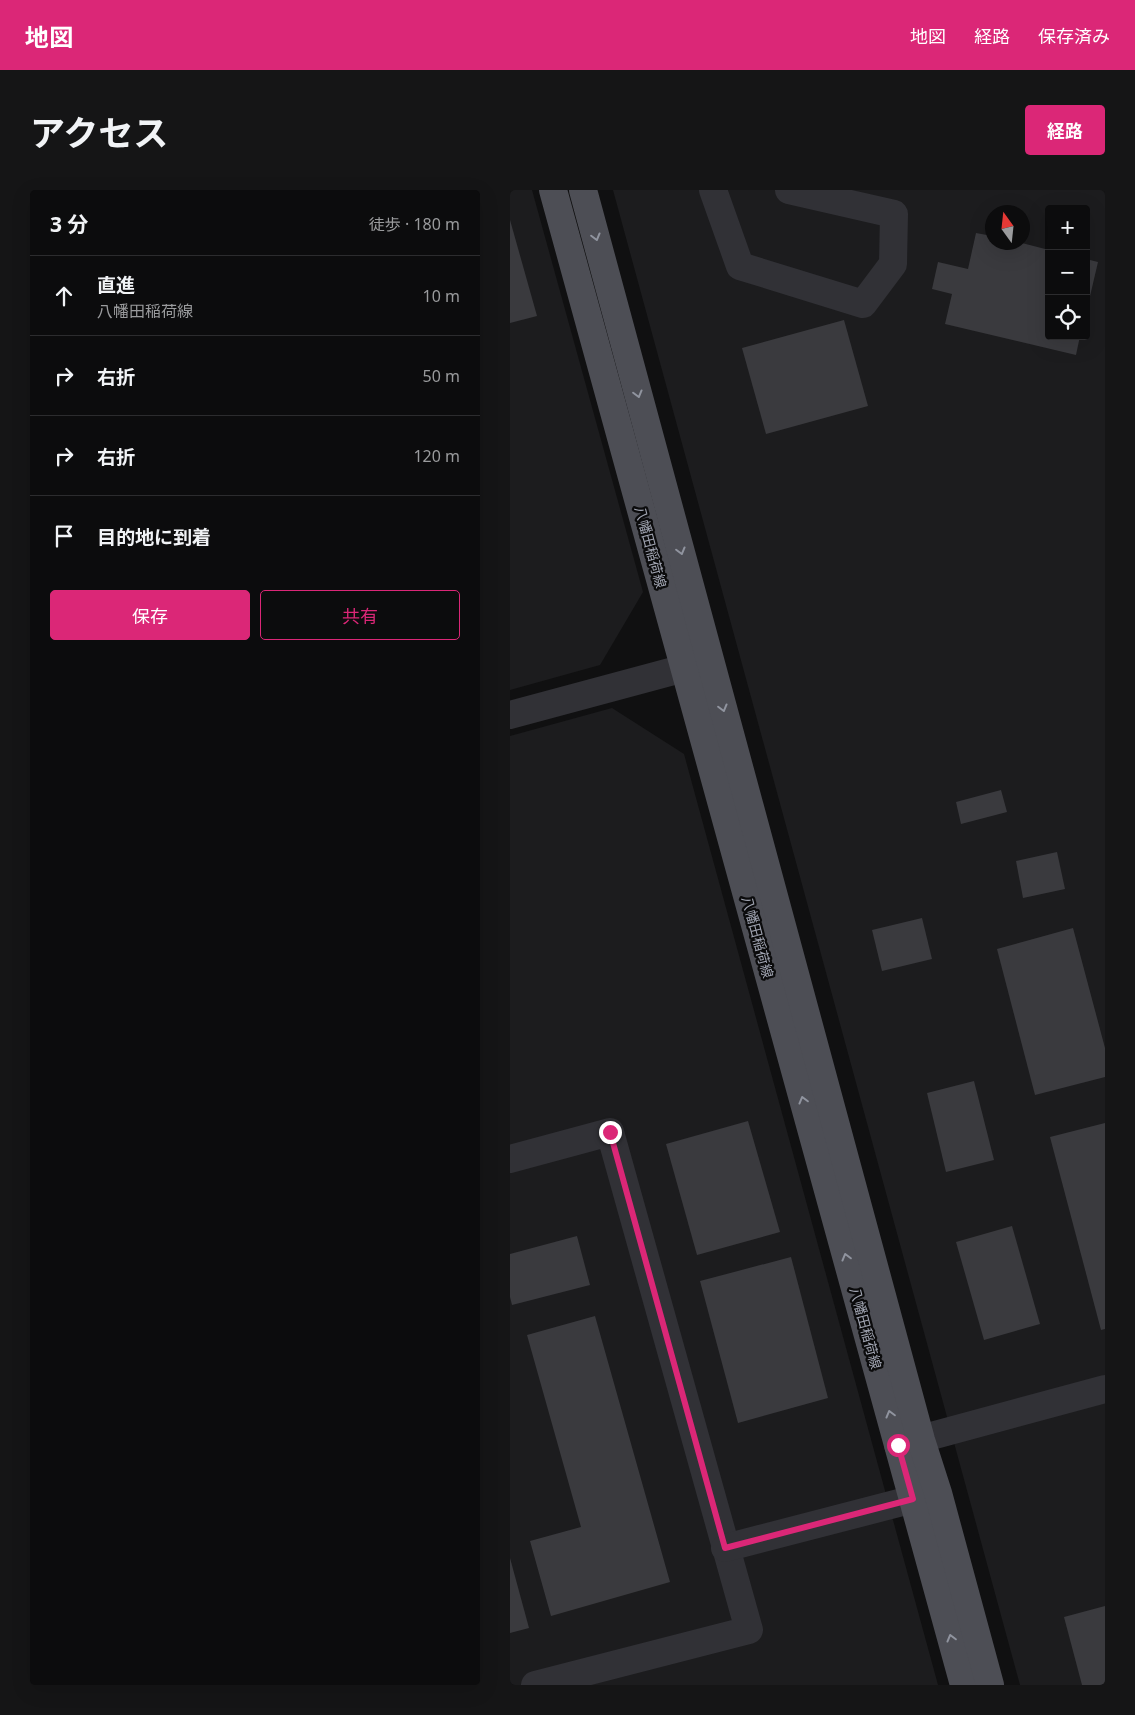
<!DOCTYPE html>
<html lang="ja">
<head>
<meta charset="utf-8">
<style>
  :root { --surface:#0c0c0d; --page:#151516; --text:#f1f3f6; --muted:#9a9b9d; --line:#2c2c2e; --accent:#db2777 }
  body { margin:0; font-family:"Noto Sans","Noto Sans JP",sans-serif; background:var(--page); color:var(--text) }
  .controls { position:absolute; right:15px; top:15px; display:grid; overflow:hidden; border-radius:5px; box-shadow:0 5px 20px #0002 }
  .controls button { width:45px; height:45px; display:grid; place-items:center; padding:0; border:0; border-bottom:1px solid var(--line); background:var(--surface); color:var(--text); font:25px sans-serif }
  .compass { position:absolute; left:475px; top:15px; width:45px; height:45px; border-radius:50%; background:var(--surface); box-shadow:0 5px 20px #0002; rotate:345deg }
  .stop { position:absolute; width:15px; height:15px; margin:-11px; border:4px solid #db2777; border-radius:50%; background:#fff }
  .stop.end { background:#db2777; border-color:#fff; box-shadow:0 1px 5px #0008 }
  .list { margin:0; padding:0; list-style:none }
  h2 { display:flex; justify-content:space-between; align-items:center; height:65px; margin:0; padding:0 20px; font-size:21px }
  h2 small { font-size:16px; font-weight:400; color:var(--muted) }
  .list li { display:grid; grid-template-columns:32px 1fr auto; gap:15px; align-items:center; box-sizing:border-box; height:80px; padding:0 20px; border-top:1px solid var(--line) }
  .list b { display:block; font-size:19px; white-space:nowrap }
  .list p { margin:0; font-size:16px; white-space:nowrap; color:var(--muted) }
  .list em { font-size:16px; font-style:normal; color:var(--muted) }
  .actions { display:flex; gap:10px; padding:15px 20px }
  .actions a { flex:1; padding:11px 0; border:1px solid var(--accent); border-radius:5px; text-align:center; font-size:18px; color:var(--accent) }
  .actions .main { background:var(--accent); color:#fff }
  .icon { flex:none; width:28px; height:28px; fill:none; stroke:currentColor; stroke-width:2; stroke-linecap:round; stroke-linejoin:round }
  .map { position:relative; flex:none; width:595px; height:1495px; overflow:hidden; border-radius:5px }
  header { display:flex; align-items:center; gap:30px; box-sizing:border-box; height:70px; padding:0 25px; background:var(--accent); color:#fff }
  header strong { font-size:24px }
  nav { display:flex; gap:28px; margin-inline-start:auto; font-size:18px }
  .intro { display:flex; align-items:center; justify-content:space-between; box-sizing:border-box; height:120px; padding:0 30px }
  h1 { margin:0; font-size:35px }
  .button { padding:12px 22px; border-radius:5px; background:var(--accent); color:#fff; font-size:18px; font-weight:700 }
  main { display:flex; gap:30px; padding:0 30px }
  aside { flex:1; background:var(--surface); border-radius:5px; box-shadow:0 5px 20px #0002 }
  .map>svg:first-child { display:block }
  .built { fill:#1c1c1e; fill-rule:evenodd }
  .building { fill:#3a3a3e }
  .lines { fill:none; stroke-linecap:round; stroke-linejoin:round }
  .minor { stroke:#313136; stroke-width:28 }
  .major { stroke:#4d4e55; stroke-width:28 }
  .oneway { stroke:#90949f }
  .route { stroke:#db2777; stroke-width:6 }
  .labels { text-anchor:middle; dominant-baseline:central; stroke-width:4.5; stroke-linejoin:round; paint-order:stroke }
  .street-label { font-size:14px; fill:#a1a5b2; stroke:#0b0b0c }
</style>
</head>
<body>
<header>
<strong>地図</strong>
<nav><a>地図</a><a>経路</a><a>保存済み</a></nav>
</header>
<div class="intro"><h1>アクセス</h1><a class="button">経路</a></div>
<main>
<aside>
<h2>3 分<small>徒歩 · 180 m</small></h2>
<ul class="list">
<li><svg class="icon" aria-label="ahead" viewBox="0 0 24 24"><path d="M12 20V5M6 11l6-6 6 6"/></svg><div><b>直進</b><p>八幡田稲荷線</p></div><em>10 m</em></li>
<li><svg class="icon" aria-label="right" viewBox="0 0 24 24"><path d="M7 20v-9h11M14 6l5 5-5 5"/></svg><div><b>右折</b></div><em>50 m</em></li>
<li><svg class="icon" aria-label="right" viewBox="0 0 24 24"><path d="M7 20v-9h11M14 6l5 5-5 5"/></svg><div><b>右折</b></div><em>120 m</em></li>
<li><svg class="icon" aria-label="arrive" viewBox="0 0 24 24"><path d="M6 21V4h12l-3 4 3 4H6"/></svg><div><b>目的地に到着</b></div></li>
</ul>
<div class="actions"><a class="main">保存</a><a>共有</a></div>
</aside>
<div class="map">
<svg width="595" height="1495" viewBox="0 0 595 1495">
  <rect width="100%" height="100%" fill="#101011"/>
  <g class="built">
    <path d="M0 0H22L133 402 90 475 0 500Z"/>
    <path d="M103 0H595V1495H510ZM539 19H576V146H539ZM482 22H512V52H482Z"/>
    <path d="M102 518 174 564 428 1495H0V546Z"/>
  </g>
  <g class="building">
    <path d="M0 30 27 126 0 133Z"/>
    <path d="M466 43 482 46V52H508L539 60V146H570L566 165 435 134 442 104 422 99 428 72 458 79Z"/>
    <path d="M576 69 588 72 577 119H576Z"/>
    <path d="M334 130 358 216 256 244 232 158Z"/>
    <path d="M491 600 497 622 451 634 446 612Z"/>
    <path d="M547 662 555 699 513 708 506 671Z"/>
    <path d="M412 728 422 769 372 781 362 740Z"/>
    <path d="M563 738 595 858V887L525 905 487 759Z"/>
    <path d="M464 891 484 970 436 982 417 903Z"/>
    <path d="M238 931 270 1042 187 1065 156 954Z"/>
    <path d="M595 933V1139L591 1140 540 947Z"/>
    <path d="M502 1036 530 1134 474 1150 446 1052Z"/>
    <path d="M67 1046 80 1095 2 1115 0 1107V1064Z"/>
    <path d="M281 1067 318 1208 228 1233 190 1091Z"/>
    <path d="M85 1126 160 1392 41 1426 20 1351 71 1337 17 1145Z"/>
    <path d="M0 1368 19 1438 0 1443Z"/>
    <path d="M595 1416V1495H572L554 1427Z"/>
  </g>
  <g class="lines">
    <g class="minor">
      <path d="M203 0 230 76 353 114 383 74 384 24 279 0"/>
      <path d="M0 525 197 472"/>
      <path d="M0 969 100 942 239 1440 25 1495"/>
      <path d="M388 1255 595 1199"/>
      <path d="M215 1358 427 1303"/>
    </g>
    <g class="major">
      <path d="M43 0 454 1495"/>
      <path d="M73 0 411 1250 428 1303 480 1495"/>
    </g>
  </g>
  <defs><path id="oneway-chevron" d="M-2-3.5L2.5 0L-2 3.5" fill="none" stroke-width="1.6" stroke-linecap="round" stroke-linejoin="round" transform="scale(1.25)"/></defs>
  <g class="oneway">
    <use href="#oneway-chevron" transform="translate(86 47) rotate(75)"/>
    <use href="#oneway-chevron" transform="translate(128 204) rotate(75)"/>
    <use href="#oneway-chevron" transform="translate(171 361) rotate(75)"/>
    <use href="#oneway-chevron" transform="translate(213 518) rotate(75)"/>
    <use href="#oneway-chevron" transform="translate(293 910) rotate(-105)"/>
    <use href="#oneway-chevron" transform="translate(336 1067) rotate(-105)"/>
    <use href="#oneway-chevron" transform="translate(380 1224) rotate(-105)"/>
    <use href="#oneway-chevron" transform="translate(441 1448) rotate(-105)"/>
  </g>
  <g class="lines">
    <path class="route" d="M100 942 215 1358 403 1309 388 1255"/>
  </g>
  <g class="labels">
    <g class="street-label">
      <text transform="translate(141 357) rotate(75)">八幡田稲荷線</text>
      <text transform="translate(248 747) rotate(75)">八幡田稲荷線</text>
      <text transform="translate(356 1138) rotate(75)">八幡田稲荷線</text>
    </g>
  </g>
</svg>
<div class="controls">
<button>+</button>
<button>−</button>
<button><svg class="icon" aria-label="locate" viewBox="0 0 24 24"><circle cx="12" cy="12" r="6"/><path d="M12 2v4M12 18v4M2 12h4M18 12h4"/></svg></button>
</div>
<svg class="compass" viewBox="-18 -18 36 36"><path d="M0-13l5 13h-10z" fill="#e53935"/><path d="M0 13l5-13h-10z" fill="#9a9b9d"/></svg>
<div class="stop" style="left:388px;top:1255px"></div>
<div class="stop end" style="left:100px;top:942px"></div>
</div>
</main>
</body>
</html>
